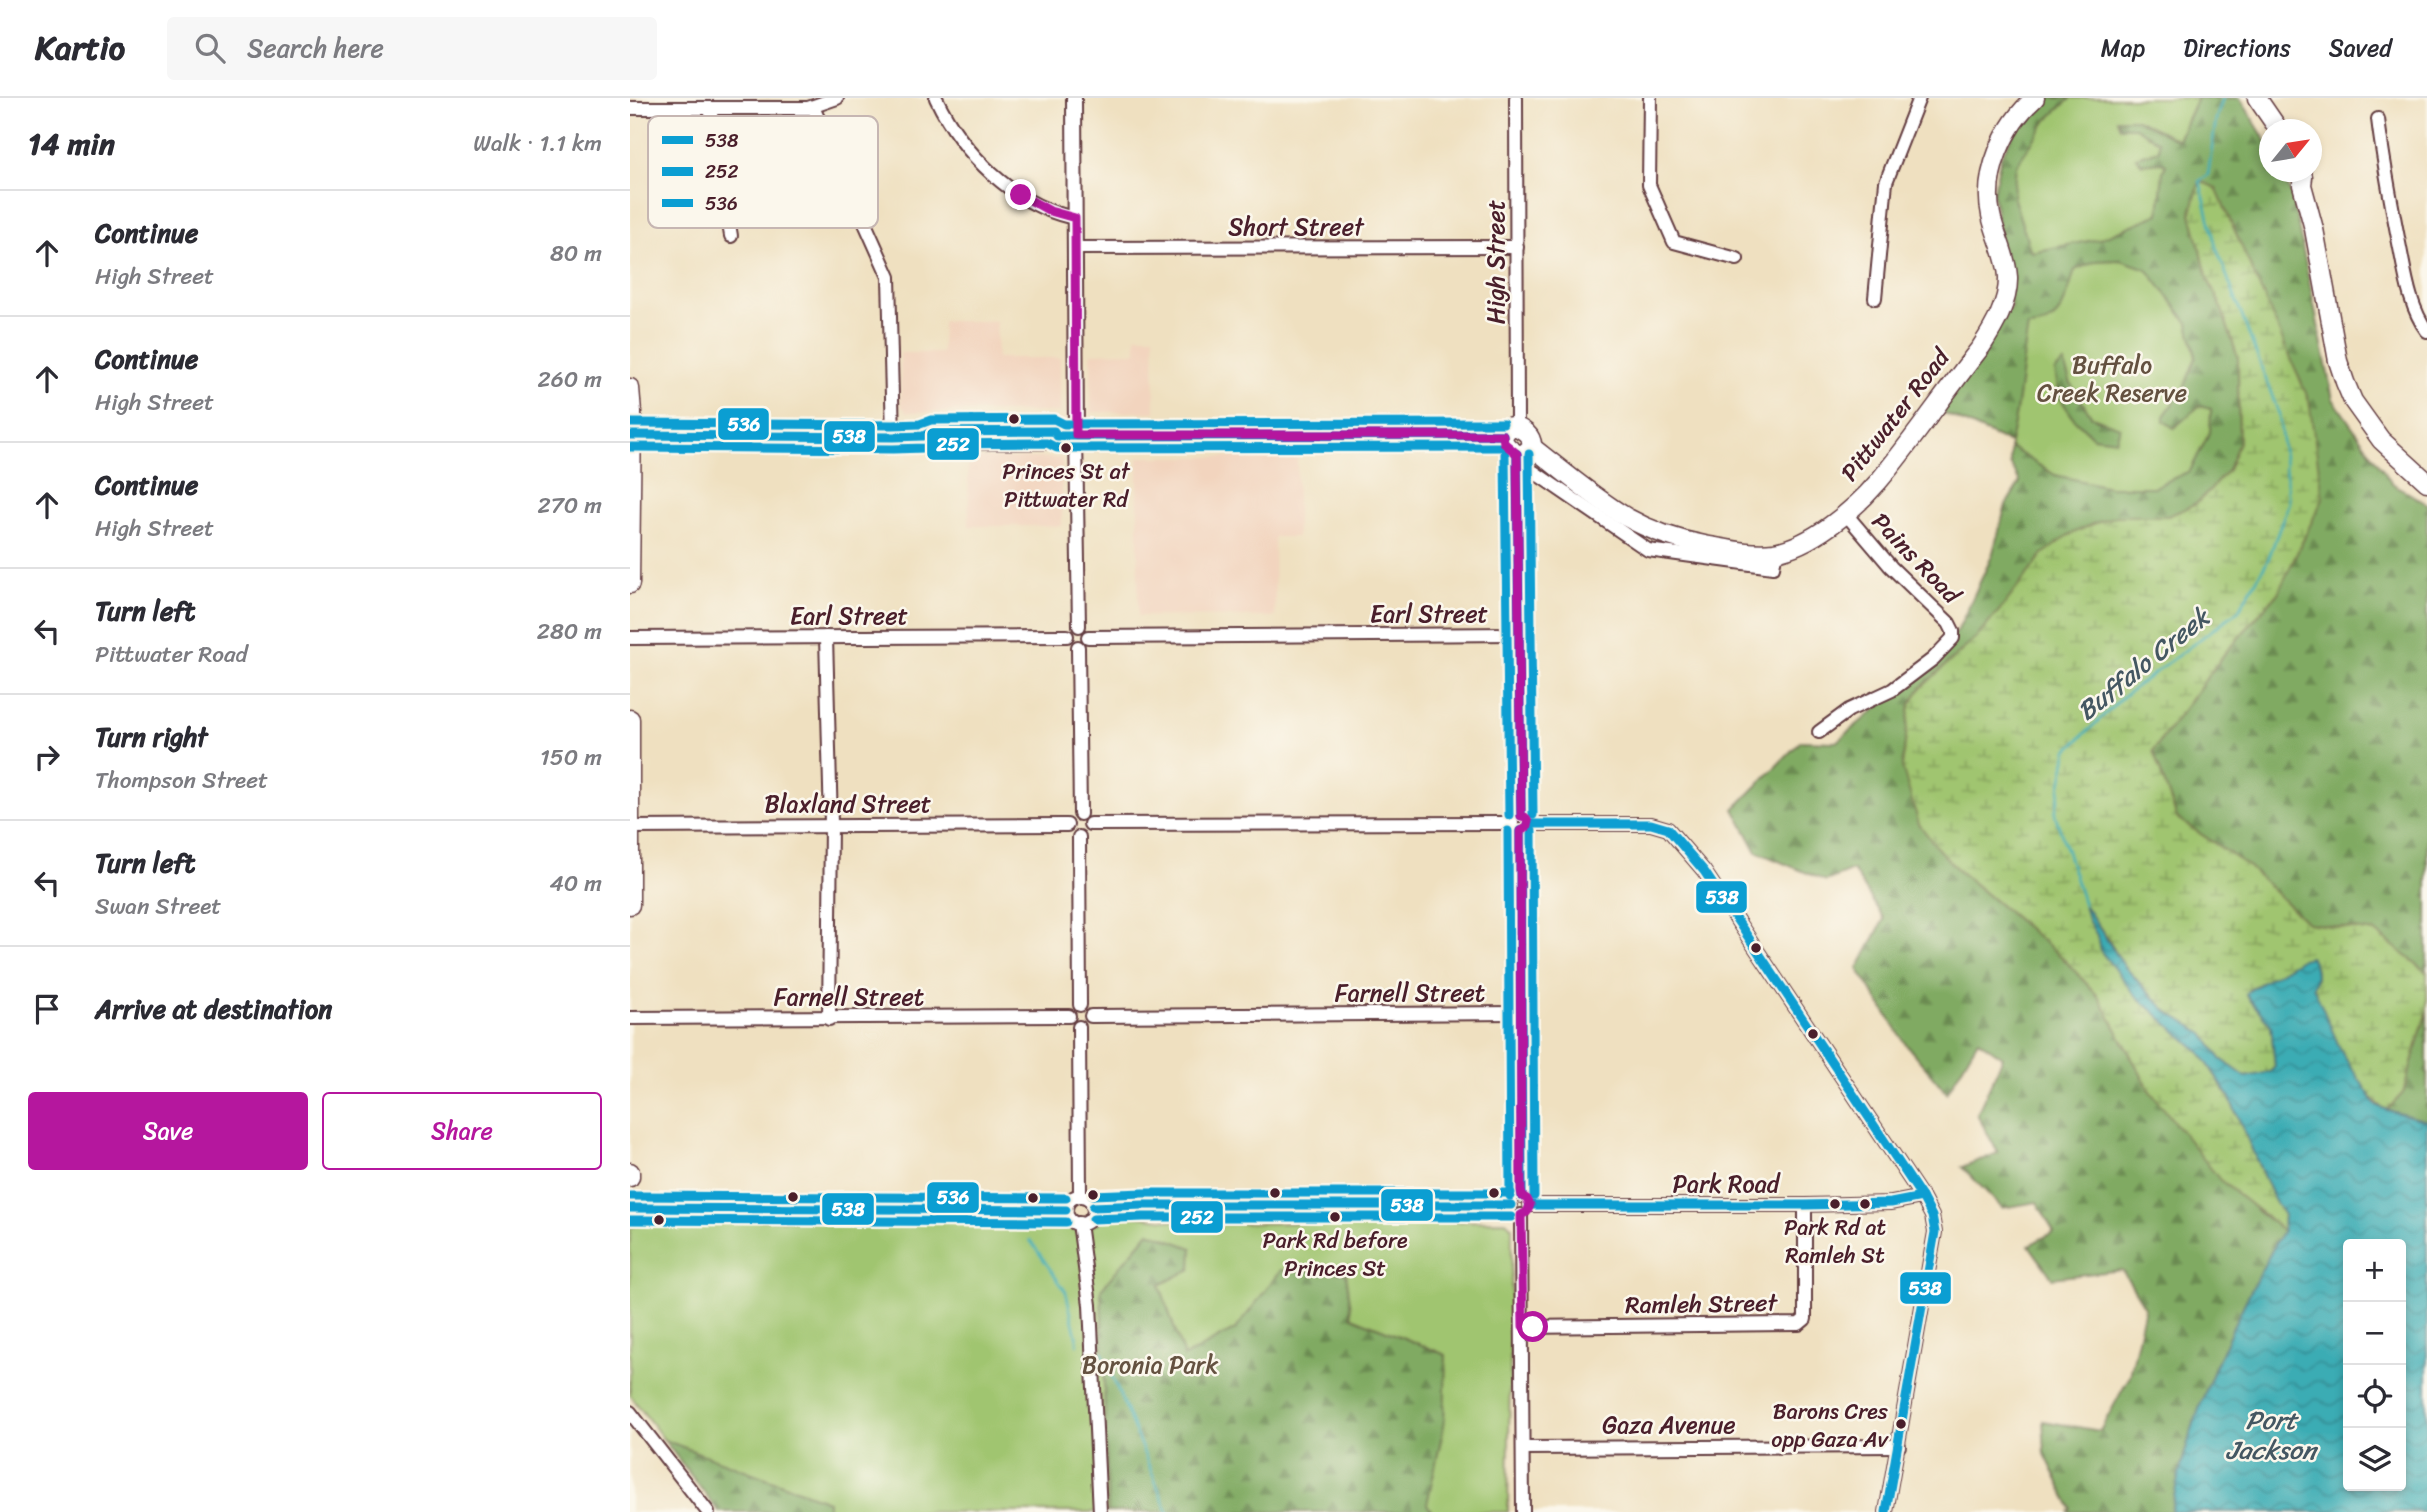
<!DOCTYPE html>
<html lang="en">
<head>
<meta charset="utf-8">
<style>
  :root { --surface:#fff; --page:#f7f7f7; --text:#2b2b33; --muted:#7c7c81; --line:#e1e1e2; --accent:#b5179e }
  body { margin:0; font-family:Sriracha,sans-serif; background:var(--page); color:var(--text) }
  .controls { position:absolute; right:21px; bottom:21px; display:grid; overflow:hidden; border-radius:7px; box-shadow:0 4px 10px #0003 }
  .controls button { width:63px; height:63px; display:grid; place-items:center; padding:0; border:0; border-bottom:2px solid var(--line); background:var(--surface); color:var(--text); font:35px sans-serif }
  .compass { position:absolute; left:1629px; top:21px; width:63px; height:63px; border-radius:50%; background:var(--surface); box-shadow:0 4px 10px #0003; rotate:60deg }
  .stop { position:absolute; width:21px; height:21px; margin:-16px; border:5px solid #b5179e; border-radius:50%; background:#fff }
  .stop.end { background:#b5179e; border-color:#fff; box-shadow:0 2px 7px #0008 }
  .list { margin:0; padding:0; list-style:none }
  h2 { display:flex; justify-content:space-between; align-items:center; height:91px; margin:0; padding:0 28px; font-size:30px }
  h2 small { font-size:23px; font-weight:400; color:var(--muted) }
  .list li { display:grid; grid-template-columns:46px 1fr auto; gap:21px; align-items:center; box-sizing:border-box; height:126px; padding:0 28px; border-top:2px solid var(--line) }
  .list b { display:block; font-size:26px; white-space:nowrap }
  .list p { margin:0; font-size:23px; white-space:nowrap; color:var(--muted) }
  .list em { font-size:23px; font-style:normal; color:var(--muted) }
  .actions { display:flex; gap:14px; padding:21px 28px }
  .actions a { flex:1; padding:16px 0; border:2px solid var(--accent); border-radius:7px; text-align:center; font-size:24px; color:var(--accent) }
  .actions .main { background:var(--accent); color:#fff }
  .icon { flex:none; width:38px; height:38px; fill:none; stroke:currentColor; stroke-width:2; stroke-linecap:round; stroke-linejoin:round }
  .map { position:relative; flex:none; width:1797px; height:1414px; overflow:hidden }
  header { display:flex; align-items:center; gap:42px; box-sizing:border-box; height:98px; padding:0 35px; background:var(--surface); border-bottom:2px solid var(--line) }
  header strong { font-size:33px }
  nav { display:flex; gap:38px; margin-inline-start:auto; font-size:24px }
  .search { width:490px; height:63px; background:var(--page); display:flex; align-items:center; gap:18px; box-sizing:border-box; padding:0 24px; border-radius:7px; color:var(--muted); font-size:26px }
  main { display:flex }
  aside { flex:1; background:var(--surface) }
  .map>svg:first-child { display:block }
  .built { fill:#f2d4be }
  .green { fill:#a0c570; stroke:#75724e; stroke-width:2 }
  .forest { fill:url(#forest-firs); stroke:#656446; stroke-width:2 }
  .wetland { fill:url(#wetland-marsh); stroke:#75724e; stroke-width:2 }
  .water { fill:url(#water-waves); stroke:#426670; stroke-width:2; fill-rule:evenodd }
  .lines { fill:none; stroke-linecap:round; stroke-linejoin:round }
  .stream { stroke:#3bacb4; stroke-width:2.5 }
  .minor-casing { stroke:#633c41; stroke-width:16 }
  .tertiary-casing { stroke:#633c41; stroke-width:18 }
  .secondary-casing { stroke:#633c41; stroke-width:21 }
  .minor { stroke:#fff; stroke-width:12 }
  .tertiary { stroke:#fff; stroke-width:14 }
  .secondary { stroke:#fff; stroke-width:18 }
  .bus-1-casing { stroke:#fbf7ec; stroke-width:14 }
  .bus-2-casing { stroke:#fbf7ec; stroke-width:14 }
  .bus-3-casing { stroke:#fbf7ec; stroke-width:14 }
  .bus-1 { stroke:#0b9ed2; stroke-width:9 }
  .bus-2 { stroke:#0b9ed2; stroke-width:9 }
  .bus-3 { stroke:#0b9ed2; stroke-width:9 }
  .route { stroke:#b5179e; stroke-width:9 }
  .bus-dot { fill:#4a1f2b; stroke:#fbf7ec; stroke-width:2.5 }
  .labels { text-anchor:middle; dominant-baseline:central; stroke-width:5; stroke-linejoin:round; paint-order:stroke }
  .bus-label { font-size:22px; fill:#4a1f2b; stroke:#fbf7ec }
  .street-label { font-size:24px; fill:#4a1f2b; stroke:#fbf7ec }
  .park-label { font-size:24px; fill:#645140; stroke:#fbf7ec }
  .water-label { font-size:26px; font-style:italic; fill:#445762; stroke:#fbf7ec }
  .key { fill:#fbf7ec; stroke:#c6b6b2; stroke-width:2 }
  .key-label { font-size:19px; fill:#4a1f2b }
  .line-badge { stroke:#fbf7ec; stroke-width:2.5 }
  .badge-label { font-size:19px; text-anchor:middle; font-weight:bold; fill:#fff }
</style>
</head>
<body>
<header>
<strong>Kartio</strong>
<div class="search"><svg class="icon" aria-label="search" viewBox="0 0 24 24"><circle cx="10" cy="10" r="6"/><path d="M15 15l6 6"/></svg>Search here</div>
<nav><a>Map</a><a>Directions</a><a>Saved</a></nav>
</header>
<main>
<aside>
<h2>14 min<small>Walk · 1.1 km</small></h2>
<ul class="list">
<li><svg class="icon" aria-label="ahead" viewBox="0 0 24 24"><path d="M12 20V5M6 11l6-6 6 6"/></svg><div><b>Continue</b><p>High Street</p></div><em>80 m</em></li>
<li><svg class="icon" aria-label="ahead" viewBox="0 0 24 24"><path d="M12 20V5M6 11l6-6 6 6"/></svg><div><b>Continue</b><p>High Street</p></div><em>260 m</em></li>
<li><svg class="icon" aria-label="ahead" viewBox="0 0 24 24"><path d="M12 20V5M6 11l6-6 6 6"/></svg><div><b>Continue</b><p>High Street</p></div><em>270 m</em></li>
<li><svg class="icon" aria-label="left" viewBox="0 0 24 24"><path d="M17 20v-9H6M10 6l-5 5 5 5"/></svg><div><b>Turn left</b><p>Pittwater Road</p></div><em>280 m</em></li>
<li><svg class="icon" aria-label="right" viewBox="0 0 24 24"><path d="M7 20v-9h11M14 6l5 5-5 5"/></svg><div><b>Turn right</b><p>Thompson Street</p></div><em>150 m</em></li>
<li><svg class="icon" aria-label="left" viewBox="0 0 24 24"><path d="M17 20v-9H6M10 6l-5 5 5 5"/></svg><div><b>Turn left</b><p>Swan Street</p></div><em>40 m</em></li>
<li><svg class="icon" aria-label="arrive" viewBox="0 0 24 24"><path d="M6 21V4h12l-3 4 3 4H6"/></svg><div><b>Arrive at destination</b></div></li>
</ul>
<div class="actions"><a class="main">Save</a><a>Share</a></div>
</aside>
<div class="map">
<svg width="1797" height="1414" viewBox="0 0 1797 1414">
  <defs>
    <pattern id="forest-firs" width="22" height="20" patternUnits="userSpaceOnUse" patternTransform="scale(1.75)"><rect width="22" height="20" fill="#80aa62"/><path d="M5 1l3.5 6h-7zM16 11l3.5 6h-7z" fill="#6b8a51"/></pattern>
    <pattern id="wetland-marsh" width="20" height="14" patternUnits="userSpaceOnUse" patternTransform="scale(1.75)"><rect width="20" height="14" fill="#a0c570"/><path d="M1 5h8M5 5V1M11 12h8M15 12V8" fill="none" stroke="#849f5c"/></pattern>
    <pattern id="water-waves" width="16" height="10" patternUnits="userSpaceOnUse" patternTransform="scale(1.75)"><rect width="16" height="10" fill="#3bacb4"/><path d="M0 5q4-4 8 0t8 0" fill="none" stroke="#348b93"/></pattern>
  </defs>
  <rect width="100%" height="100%" fill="#fbf7ec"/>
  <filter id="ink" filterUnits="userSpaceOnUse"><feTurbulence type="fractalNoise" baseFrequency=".0143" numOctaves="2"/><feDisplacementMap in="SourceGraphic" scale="14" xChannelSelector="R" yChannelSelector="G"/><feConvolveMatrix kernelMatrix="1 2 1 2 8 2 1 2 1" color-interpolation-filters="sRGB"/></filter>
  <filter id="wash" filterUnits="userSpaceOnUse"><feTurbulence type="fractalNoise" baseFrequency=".00686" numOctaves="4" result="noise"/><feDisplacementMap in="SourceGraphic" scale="28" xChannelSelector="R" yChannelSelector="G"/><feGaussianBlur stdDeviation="1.57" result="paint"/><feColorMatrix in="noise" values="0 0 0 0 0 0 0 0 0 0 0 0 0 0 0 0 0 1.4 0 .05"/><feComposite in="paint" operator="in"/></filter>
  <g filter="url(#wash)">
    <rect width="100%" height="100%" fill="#efe0c0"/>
    <g class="built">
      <path d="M312 223H366L367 260H430V314H277L271 307 270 255H312Z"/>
      <path d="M506 238H524L525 314H461V255L506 254Z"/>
      <path d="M508 359H667V439H644L645 519 508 518Z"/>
      <path d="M338 360H432V428H339Z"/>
    </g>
    <g class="green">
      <path d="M1416 0H1567L1533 73 1538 149 1589 222 1585 388 1396 394 1380 365V345L1311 314 1381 209 1363 95Z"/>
      <path d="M482 1114 566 1126 876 1123 882 1129 878 1414H89L0 1297V1130L18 1122H425L451 1136Z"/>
    </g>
    <g class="forest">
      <path d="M1416 0H1441L1417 22 1386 68 1383 98 1401 154 1469 141 1529 116 1533 73 1536 67 1531 64 1512 66 1506 59 1529 52V44L1505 29H1490L1487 21H1507L1548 42 1567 0H1610L1639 48 1640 74H1651L1662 98 1703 301 1762 385 1797 406V874L1745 834 1677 825 1618 768 1547 720 1523 653 1595 555 1648 495 1586 90 1570 84 1561 115 1578 181 1590 206 1608 260 1609 345 1598 372 1570 403 1555 411 1538 418H1487L1463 426 1437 438 1348 538 1291 590 1280 607 1272 669 1329 773 1431 858 1469 899 1520 993 1628 1114 1653 1132C1604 1221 1559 1314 1541 1414H1439L1441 1410 1415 1356 1413 1323 1470 1333 1500 1278 1515 1209 1492 1172 1422 1180 1399 1147 1424 1134 1407 1104 1372 1110 1332 1069 1368 1055 1347 1016 1373 959 1348 942 1317 995 1277 948 1228 871 1254 821 1223 772 1196 783 1127 754 1104 711 1171 643 1206 644 1275 587 1327 534 1362 458 1376 407 1390 384 1380 365V349L1425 377 1479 389H1524L1560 373 1580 334 1581 311 1569 308 1544 330 1534 323V318L1554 290 1566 259 1558 225 1517 171 1491 162 1467 163 1445 172C1436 200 1433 229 1398 229 1391 268 1389 307 1380 345L1311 314 1381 209 1363 95 1371 58 1394 17Z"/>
      <path d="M1434 265 1441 286 1462 319 1490 329 1486 342 1463 339 1445 322 1430 300 1425 273Z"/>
      <path d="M1797 912V1023L1757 1012 1773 995Z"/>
      <path d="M519 1134 562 1150 561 1171 530 1187 554 1259 606 1231 651 1172 716 1174 722 1219 816 1257 814 1328 797 1406 802 1414H478L471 1191Z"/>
      <path d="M34 1342 198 1403V1414H89Z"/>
    </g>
    <path class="wetland" d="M1570 83 1586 90 1679 302 1693 400 1648 495 1595 555 1523 653 1547 720 1618 768 1677 825 1745 834 1797 874V912L1773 995 1757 1012C1729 998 1692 919 1683 888 1688 880 1686 866 1680 859L1620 891 1616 897 1641 927 1645 969 1640 974 1616 979 1591 961 1574 936 1538 914 1515 891 1494 868 1476 838 1454 807 1467 837 1470 852 1505 897 1570 954 1599 999 1643 1100 1654 1117 1653 1132 1590 1082 1520 993 1469 899 1431 858 1329 773 1308 751 1289 726 1272 669 1280 607 1291 590 1348 538 1374 507 1413 456 1437 438 1463 426 1487 418H1538L1555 411 1570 403 1598 372 1609 344 1608 260 1590 206 1578 181 1561 115Z"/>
    <path class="water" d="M1454 806 1494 868 1515 891 1538 914 1574 936 1591 961 1616 979 1640 974 1645 969 1641 927 1616 897 1617 894 1671 861 1680 859C1686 866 1688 880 1683 888L1712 955 1746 1007 1757 1012 1797 1023V1414H1541C1559 1314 1604 1221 1653 1132L1654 1117 1643 1100 1599 998 1570 954 1505 897 1470 852 1467 837 1458 822ZM1718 1146H1771V1388H1718Z"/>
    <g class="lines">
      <g class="stream">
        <path d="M1454 807 1425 716 1438 652 1495 597 1609 512 1638 462 1659 404 1649 316 1586 149 1570 83 1578 77 1586 21 1593 0"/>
        <path d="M400 1142 436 1194 448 1246"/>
        <path d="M472 1254 538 1414"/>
      </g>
    </g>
  </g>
  <g filter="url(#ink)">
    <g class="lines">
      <defs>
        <g id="minor">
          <path d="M306 0C332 55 384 108 445 120"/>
          <path d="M886 0 887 328"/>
          <path d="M1020 0 1019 87 1044 144 1107 161"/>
          <path d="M183 9 259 179 263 339"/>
          <path d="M0 10H178L207 0"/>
          <path d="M80 10 101 138"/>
          <path d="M1748 21C1753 63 1761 104 1769 145 1775 174 1779 209 1797 233"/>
          <path d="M445 150 887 149"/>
          <path d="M1245 200 1256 84 1289 0"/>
          <path d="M446 337 449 528"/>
          <path d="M887 356 891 717"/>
          <path d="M887 375 904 374 1018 452 1143 469 1146 453"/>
          <path d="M196 539 201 726 199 921"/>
          <path d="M458 539 889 536"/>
          <path d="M0 540 437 538"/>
          <path d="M448 549 450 716"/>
          <path d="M1189 634 1219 612 1262 592 1303 561 1323 540V533L1319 525 1261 469 1215 415"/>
          <path d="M460 726 882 725"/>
          <path d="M898 726H1021L1038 731 1074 773 1292 1099 1302 1118 1305 1134 1256 1414"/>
          <path d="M0 729 437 727"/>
          <path d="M890 733 892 1098"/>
          <path d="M449 739 450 907"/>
          <path d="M461 918 889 915"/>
          <path d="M0 920 439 918"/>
          <path d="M449 929 450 1098"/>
          <circle cx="450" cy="1112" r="14"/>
          <path d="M900 1107H1175L1261 1105 1292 1099"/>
          <path d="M463 1109 513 1107H881"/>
          <path d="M0 1110 436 1112"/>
          <path d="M891 1117 893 1414"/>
          <path d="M449 1125 460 1207 470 1414"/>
          <path d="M893 1229 1169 1226 1175 1221V1107"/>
          <path d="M0 1314 78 1414"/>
          <path d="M893 1350 1269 1348"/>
        </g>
        <path id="tertiary" d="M444 0 446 337"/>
        <g id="secondary">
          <path d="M1627 0 1649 32"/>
          <path d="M1672 74 1673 79 1672 87 1684 131 1708 263 1715 284 1723 303 1751 342 1797 384"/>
          <path d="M0 290 2 314 0 486"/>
          <path d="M0 337 263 339 293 338 304 334"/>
          <path d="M873 337 881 328C892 329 903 338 902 349"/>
          <path d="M873 337C872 347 883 355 892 357L902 349"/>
          <path d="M293 338 301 343 424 342 427 338 432 337H873"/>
          <path d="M902 349C933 373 963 399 996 419 1021 433 1047 442 1075 447 1098 451 1121 457 1144 454 1181 448 1224 412 1248 384 1284 341 1316 293 1351 249 1364 229 1379 204 1378 179 1377 158 1365 137 1361 117 1352 76 1374 27 1405 0"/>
          <path d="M0 621V807"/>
          <path d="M0 1074V1079"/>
        </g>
      </defs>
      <use href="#minor" class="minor-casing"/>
      <use href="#tertiary" class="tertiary-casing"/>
      <use href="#secondary" class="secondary-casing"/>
      <use href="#minor" class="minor"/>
      <use href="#tertiary" class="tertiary"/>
      <use href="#secondary" class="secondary"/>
      <defs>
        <g id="bus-1">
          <path d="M0 337 263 339 293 338 301 334 424 333 427 338 873 337"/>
          <path d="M887 356 891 717"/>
          <path d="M898 726H1021L1038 731 1074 773 1292 1099 1302 1118 1305 1134 1256 1414"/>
          <path d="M890 733 892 1098"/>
          <path d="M900 1107H1175L1261 1105 1292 1099"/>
          <path d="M463 1109 513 1107H881"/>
          <path d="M0 1110 436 1112"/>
        </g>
        <g id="bus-2">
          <path d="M0 349 263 351 295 350 304 346 417 345 427 350 873 349"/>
          <path d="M875 356 879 717"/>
          <path d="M878 733 880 1098"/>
          <path d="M463 1121 513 1119H881"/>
          <path d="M0 1122 436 1124"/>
        </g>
        <g id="bus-3">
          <path d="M0 325 263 327 290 326 301 322 424 321 434 326 873 325"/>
          <path d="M899 356 903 717"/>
          <path d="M902 733 904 1098"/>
          <path d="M463 1097 513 1095H881"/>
          <path d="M0 1098 436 1100"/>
        </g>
      </defs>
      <use href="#bus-1" class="bus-1-casing"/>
      <use href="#bus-2" class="bus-2-casing"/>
      <use href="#bus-3" class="bus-3-casing"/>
      <use href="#bus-1" class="bus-1"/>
      <use href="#bus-2" class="bus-2"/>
      <use href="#bus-3" class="bus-3"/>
    </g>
  </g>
  <g class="lines" filter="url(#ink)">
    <path class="route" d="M391 97 420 113 445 120 446 337H873L874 345 887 356 891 718 895 719 898 724 896 730 890 733 891 1092 892 1098 897 1101 900 1107 897 1114 891 1117 893 1228 903 1229"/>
  </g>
  <g class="bus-dot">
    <circle cx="384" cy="321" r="6"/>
    <circle cx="436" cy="350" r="6"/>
    <circle cx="1126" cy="850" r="6"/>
    <circle cx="1183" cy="936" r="6"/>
    <circle cx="645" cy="1095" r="6"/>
    <circle cx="864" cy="1095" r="6"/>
    <circle cx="463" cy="1097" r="6"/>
    <circle cx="163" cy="1099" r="6"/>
    <circle cx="403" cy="1100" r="6"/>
    <circle cx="1205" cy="1106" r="6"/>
    <circle cx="1235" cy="1106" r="6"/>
    <circle cx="705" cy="1119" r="6"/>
    <circle cx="29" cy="1122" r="6"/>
    <circle cx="1271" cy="1326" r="6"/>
  </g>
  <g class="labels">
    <g class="bus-label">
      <text x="436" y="373">Princes St at<tspan x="436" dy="28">Pittwater Rd</tspan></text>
      <text x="1205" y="1129">Park Rd at<tspan x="1205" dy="28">Ramleh St</tspan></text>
      <text x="705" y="1142">Park Rd before<tspan x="705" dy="28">Princes St</tspan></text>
      <text x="1258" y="1313" text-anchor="end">Barons Cres<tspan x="1258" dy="28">opp Gaza Av</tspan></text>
    </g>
    <g class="street-label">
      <text x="666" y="129">Short Street</text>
      <text transform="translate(866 164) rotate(-90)">High Street</text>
      <text transform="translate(1265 317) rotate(-52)">Pittwater Road</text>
      <text transform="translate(1286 460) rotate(46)">Pains Road</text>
      <text x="799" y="516">Earl Street</text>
      <text x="219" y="518">Earl Street</text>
      <text x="218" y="706">Blaxland Street</text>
      <text x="780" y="895">Farnell Street</text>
      <text x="219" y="899">Farnell Street</text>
      <text x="1096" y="1086">Park Road</text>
      <text transform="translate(1071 1206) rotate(-1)">Ramleh Street</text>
      <text x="1039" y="1327">Gaza Avenue</text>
    </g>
    <g class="park-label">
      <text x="1482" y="267">Buffalo<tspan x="1482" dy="28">Creek Reserve</tspan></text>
      <text x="520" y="1267">Boronia Park</text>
    </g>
    <g class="water-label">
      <text transform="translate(1513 566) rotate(-39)">Buffalo Creek</text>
      <text x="1641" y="1322">Port<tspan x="1641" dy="30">Jackson</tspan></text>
    </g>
  </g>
  <rect x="18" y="18" width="230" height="112" rx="10" class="key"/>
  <rect x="32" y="38" width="31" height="8" fill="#0b9ed2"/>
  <rect x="32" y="69" width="31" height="9" fill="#0b9ed2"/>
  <rect x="32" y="101" width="31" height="8" fill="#0b9ed2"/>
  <g class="key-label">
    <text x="75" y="49">538</text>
    <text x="75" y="80">252</text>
    <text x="75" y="112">536</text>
  </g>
  <g class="line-badge">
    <rect x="87" y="309" width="53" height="34" rx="7" fill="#0b9ed2"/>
    <rect x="193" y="322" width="53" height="33" rx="7" fill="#0b9ed2"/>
    <rect x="296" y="329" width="54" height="34" rx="7" fill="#0b9ed2"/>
    <rect x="1065" y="782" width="53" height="34" rx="7" fill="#0b9ed2"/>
    <rect x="296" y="1083" width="54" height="33" rx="7" fill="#0b9ed2"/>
    <rect x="750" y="1090" width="54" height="34" rx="7" fill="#0b9ed2"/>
    <rect x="191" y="1094" width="54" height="34" rx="7" fill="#0b9ed2"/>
    <rect x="540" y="1102" width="54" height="34" rx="7" fill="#0b9ed2"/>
    <rect x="1269" y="1173" width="53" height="34" rx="7" fill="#0b9ed2"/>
  </g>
  <g class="badge-label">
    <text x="114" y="333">536</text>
    <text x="219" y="345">538</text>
    <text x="323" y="353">252</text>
    <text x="1092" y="806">538</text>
    <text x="323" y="1106">536</text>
    <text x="777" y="1114">538</text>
    <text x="218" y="1118">538</text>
    <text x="567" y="1126">252</text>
    <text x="1295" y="1197">538</text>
  </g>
</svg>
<div class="controls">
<button>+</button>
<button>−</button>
<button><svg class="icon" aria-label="locate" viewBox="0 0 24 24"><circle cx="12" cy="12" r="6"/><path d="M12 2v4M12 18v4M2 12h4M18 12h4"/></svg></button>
<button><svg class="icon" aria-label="layers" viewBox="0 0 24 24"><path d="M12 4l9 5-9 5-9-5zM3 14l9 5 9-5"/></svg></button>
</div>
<svg class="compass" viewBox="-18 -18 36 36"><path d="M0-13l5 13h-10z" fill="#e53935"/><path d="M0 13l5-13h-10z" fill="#7c7c81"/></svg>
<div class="stop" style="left:903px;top:1229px"></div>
<div class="stop end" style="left:391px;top:97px"></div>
</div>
</main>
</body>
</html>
